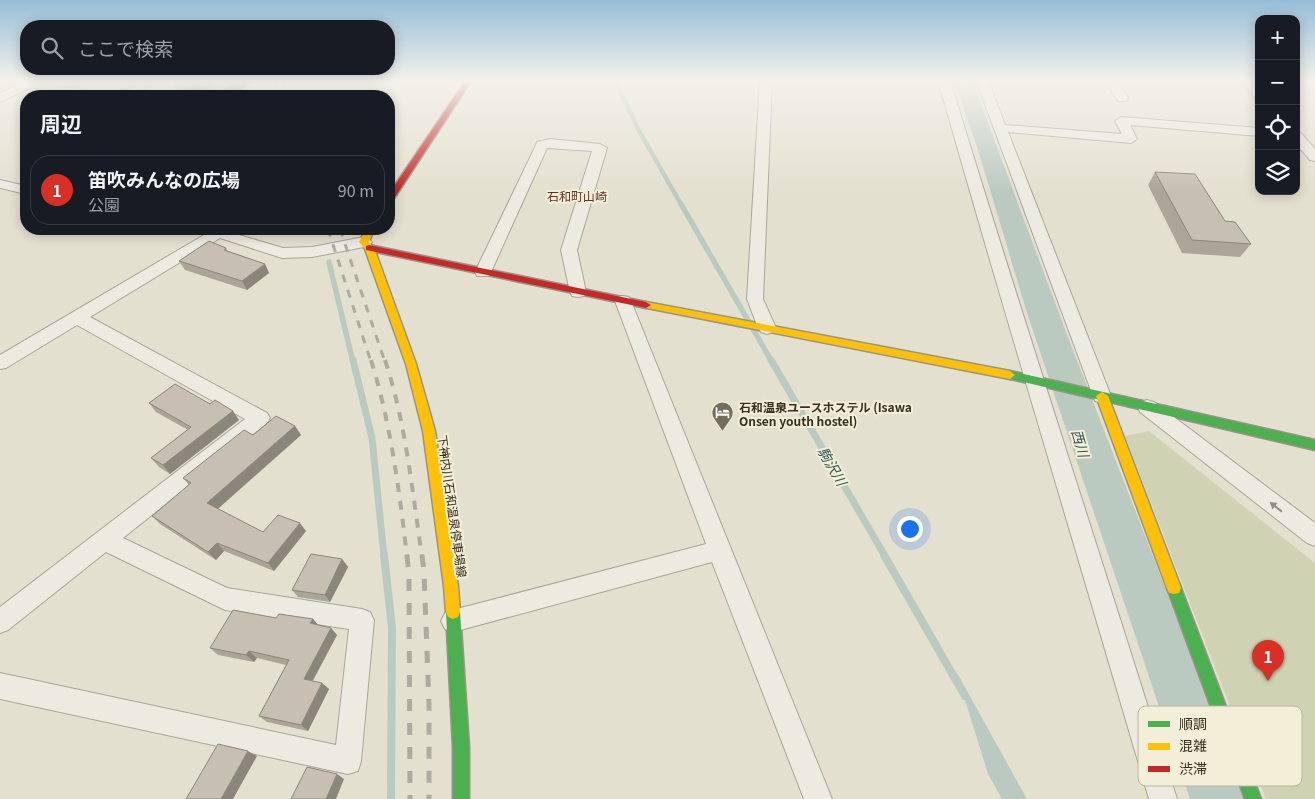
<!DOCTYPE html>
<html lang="ja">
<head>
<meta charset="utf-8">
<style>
  :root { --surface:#171b24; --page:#242831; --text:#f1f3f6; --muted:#9ea1a6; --line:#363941; --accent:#d93025 }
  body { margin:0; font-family:Georgia,"Noto Sans JP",serif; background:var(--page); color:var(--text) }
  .controls { position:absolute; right:15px; top:15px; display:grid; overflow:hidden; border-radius:10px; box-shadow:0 2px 12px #0003 }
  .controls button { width:45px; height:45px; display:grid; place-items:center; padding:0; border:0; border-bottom:1px solid var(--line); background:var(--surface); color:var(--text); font:25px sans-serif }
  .you { position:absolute; left:909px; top:528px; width:18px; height:18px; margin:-12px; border:4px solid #fff; border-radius:50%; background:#1a73e8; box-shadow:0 0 0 8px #1a73e833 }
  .badge { display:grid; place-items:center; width:32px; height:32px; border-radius:50%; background:var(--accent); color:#fff; font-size:16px; font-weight:700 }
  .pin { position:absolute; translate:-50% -41px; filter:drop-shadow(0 1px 2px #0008) }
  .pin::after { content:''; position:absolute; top:26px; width:18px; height:15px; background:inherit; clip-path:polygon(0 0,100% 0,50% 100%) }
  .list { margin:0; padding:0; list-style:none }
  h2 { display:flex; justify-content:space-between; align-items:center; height:65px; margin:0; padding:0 20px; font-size:21px }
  h2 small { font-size:16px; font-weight:400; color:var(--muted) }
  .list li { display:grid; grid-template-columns:32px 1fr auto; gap:15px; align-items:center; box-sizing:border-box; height:70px; margin:0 10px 10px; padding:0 10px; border:1px solid var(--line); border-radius:20px }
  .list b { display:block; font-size:19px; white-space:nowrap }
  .list p { margin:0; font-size:16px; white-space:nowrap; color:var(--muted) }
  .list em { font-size:16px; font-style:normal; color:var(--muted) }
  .icon { flex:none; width:28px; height:28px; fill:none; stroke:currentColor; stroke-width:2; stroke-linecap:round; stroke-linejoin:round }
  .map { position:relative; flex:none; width:1315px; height:799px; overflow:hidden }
  .search { position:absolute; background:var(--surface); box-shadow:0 2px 12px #0003; left:20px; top:20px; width:375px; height:55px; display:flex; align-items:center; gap:12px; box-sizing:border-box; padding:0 18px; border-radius:20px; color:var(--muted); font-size:19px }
  .panel { position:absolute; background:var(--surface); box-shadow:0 2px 12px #0003; left:20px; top:90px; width:375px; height:145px; border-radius:20px }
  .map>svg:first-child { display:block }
  .green { fill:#d0d3b3 }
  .water { fill:#bbcac1 }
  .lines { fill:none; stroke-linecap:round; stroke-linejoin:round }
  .stream-far3 { stroke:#bbcac1; stroke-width:4.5 }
  .stream-far2 { stroke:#bbcac1; stroke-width:5.5 }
  .stream-far1 { stroke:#bbcac1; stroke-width:7 }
  .stream { stroke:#bbcac1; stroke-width:8 }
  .street-casing { stroke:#a9a598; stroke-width:2 }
  .fast-casing { stroke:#999488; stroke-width:3 }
  .slow-casing { stroke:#999488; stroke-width:3 }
  .jam-casing { stroke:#999488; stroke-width:3 }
  .street { fill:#eceae1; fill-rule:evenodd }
  .fast { fill:#4caf50; fill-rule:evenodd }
  .slow { fill:#ffc107; fill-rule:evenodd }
  .jam { fill:#c62828; fill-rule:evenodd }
  .rail-far3 { stroke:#adaaa1; stroke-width:2.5; stroke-dasharray:6 6; stroke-linecap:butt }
  .rail-far2 { stroke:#adaaa1; stroke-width:3; stroke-dasharray:8 8; stroke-linecap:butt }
  .rail-far1 { stroke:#adaaa1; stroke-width:4; stroke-dasharray:9 9; stroke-linecap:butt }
  .rail { stroke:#adaaa1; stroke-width:5; stroke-dasharray:12 12; stroke-linecap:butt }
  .wall { fill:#aba498 }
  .shaded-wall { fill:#8b867c }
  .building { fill:#c7bfb1; stroke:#8b867c }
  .oneway { fill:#928c81 }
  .labels { text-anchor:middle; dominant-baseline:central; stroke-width:4; stroke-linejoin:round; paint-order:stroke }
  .far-quarter-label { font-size:12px; fill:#613523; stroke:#f3eed7 }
  .poi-label { font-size:12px; font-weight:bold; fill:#382e21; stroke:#f3eed7; text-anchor:start }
  .street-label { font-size:12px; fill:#382e21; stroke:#f3eed7 }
  .water-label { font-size:14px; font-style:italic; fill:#315656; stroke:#f3eed7 }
  .key { fill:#f3eed7; stroke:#bbb4a0; stroke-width:1 }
  .key-label { font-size:14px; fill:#382e21 }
</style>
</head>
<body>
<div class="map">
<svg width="1315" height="799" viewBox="0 0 1315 799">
  <rect width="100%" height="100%" fill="#e4e0d0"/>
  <path class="green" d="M1149 431 1315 563V799H1266L1125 436Z"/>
  <g class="water">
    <path d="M954 80H972L1066 332 1201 680 1244 799H1190L1027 313 979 153Z"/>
    <path d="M956 671 1027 799H1002L988 774Z"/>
  </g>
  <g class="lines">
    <path class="stream-far3" d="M615 80 638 129 682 206"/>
    <g class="stream-far2">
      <path d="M681 204 772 362"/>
      <path d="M329 262 353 362"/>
    </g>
    <g class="stream-far1">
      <path d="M353 360 372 438 384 556"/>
      <path d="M771 360 885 556"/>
    </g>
    <g class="stream">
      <path d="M384 555 392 628 391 799"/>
      <path d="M884 555 965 696"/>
    </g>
    <defs>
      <g id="street">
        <path d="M28 80H43L41 83 93 92 99 96H76L30 88 0 102V93Z"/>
        <path d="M145 80H160L132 96H117Z"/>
        <path d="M221 80H235L210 96H196Z"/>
        <path d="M760 80H772L763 299 776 328 773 332 767 334 761 332 758 328 747 299Z"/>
        <path d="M938 80H950C1023 320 1102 559 1177 799H1149C1079 559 1006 320 938 80Z"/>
        <path d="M976 80H988L1005 125 1122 134 1115 121 1121 117 1259 128V136L1130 125 1137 139 1131 143 1008 132 1111 396 1109 401 1102 403 1095 401 1093 396Z"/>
        <path d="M1105 80H1117L1128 98 1126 101H1118Z"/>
        <path d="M1240 80H1252L1259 87V98H1255Z"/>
        <path d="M1296 132 1301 133 1315 149V161L1310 160 1296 144Z"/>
        <path d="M550 139 600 144 607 148 577 250 586 292 584 296 578 297 572 296 570 292 561 250 592 151 547 148 491 272 489 276H477L475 272 536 145 537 142Z"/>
        <path d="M0 180 26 186V194L0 188Z"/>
        <path d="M191 229H219L283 248 312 247 364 237 369 239 372 242 369 245 364 247 312 257 282 258 220 238 90 317 267 413 270 418 267 423 123 538 227 588 362 609 370 612 374 620 361 761 358 771 348 774 0 699V673L336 745 349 629 225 610 106 552 8 630 0 633V607L245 419 77 325 6 368 0 369V355L204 235 193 232Z"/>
        <path d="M623 296 629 297 631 301 832 799H804L712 562 453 632 445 629 441 621 445 613 453 610 706 544 615 301 617 297Z"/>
        <path d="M1147 400 1154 402 1315 523V546L1307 543 1140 412 1138 407 1140 402Z"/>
      </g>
      <g id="fast">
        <path d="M1010 371 1315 440V450L1006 378 1005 375 1006 372Z"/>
        <path d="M1174 582 1179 583 1181 588 1261 799H1245L1167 588 1169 583Z"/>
        <path d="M453 605 458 607 460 612 469 747V799H453V747L446 612 448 607Z"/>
      </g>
      <g id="slow">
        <path d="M366 229H374L369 242 374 248 416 364 435 431 458 586 460 612 458 617 453 619 448 617 446 612 444 586 423 431 406 364 365 249 359 242Z"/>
        <path d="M646 302 1010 371 1015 375 1010 379 642 307 641 305 642 303Z"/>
        <path d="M1102 392 1108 396 1181 588 1179 593 1174 594 1169 593 1167 588 1096 396Z"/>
      </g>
      <g id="jam">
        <path d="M466 80H472L393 200 389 202V194Z"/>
        <path d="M369 245 646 302 651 305 646 308 366 250V246Z"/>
      </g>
    </defs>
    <use href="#street" class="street-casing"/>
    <use href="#fast" class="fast-casing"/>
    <use href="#slow" class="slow-casing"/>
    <use href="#jam" class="jam-casing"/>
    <use href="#street" class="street"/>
    <use href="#fast" class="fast"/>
    <use href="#slow" class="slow"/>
    <use href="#jam" class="jam"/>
    <g class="rail-far3">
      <path d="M274 80 280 96"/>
      <path d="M283 80 290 96"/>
    </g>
    <g class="rail-far2">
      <path d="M328 229 371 362"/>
      <path d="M340 229 385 362"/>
    </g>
    <g class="rail-far1">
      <path d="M371 360C391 424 399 490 407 556"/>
      <path d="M385 360C406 423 412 491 422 556"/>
    </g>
    <g class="rail">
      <path d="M407 555 409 577 410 799"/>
      <path d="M422 555 424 572 429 704V799"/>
    </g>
  </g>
  <g class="wall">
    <path d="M218 80 195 95 178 92 173 83Z"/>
    <path d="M221 80H253L254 81 231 96H208L205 89Z"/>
    <path d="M1155 172 1225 221 1251 244 1240 257 1182 253 1148 185Z"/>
    <path d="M226 248 228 251 265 264 269 273 247 290 185 270 179 261Z"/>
    <path d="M149 403 239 420 170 474 159 467 151 458 188 430 156 412Z"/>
    <path d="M295 426 301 435 218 509 263 532 306 531 274 571 224 551 216 560 160 524 152 516 189 485 183 478 253 435Z"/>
    <path d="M342 559 348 567 330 602 298 597 292 590Z"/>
    <path d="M276 618 313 619 318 625 331 628 337 635 313 681 322 683 329 689 308 731 267 722 259 716 286 665 257 658 254 662 218 655 210 648Z"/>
  </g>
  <g class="shaded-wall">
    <path d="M201 80H218L195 95 190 87Z"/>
    <path d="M239 80H253L254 81 231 96H221L220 93Z"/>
    <path d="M265 264 269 273 247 290 242 281Z"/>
    <path d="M233 411 239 420 170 474 163 465Z"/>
    <path d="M295 426 301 435 214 512 207 503Z"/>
    <path d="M300 523 306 531 274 571 268 563Z"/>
    <path d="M217 543 224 551 216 560 208 552Z"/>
    <path d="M342 559 348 567 330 602 325 595Z"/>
    <path d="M313 619 319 626 310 623Z"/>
    <path d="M331 628 337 635 310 685 304 679Z"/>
    <path d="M249 651 257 658 254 662 246 655Z"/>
    <path d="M322 683 329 689 308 731 301 725Z"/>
    <path d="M248 751 257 756 233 799H221Z"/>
    <path d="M337 774 344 779 336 799H326Z"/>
  </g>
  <g class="building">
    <path d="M179 80H201L190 87 173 83Z"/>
    <path d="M221 80H239L220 93 205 89Z"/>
    <path d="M1155 172 1195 174 1225 221 1235 222 1251 244 1192 240Z"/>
    <path d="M209 241 226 248 224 250 265 264 242 281 179 261Z"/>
    <path d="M175 384 210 404 215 400 233 411 163 465 151 458 191 427 149 403Z"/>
    <path d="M276 416 295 426 207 503 263 532 278 515 300 523 268 563 217 543 208 552 152 516 191 483 183 478 244 430 253 435Z"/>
    <path d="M311 554 342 559 325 595 292 590Z"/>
    <path d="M233 610 276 618 279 614 313 619 310 623 331 628 304 679 322 683 301 725 259 716 289 660 249 651 246 655 210 648Z"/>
    <path d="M218 744 248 751 221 799H186Z"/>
    <path d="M307 767 337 774 326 799H291Z"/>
  </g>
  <defs><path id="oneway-solid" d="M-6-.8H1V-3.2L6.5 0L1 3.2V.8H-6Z" transform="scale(1.25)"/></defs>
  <use class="oneway" href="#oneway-solid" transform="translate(1276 507) rotate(-142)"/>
  <linearGradient id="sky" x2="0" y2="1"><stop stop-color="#96bdd8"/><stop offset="0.42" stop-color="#f3f1ea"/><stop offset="1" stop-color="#f3f1ea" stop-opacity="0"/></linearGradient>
  <rect width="1315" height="192" fill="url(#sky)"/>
  <defs>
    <symbol id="hotel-pin" viewBox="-11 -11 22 30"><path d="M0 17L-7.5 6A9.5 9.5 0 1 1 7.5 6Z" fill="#746c5e" stroke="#f3eed7"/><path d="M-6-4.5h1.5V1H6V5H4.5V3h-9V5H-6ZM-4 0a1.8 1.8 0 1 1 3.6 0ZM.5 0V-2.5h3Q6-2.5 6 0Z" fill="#fff"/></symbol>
  </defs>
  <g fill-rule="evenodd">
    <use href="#hotel-pin" x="710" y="400" width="25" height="34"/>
  </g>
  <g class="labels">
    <g class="far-quarter-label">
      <text x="577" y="195">石和町山崎</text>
    </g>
    <g class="poi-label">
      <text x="739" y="406">石和温泉ユースホステル (Isawa<tspan x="739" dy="14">Onsen youth hostel)</tspan></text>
    </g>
    <g class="street-label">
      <text transform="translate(453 506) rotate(82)">下神内川石和温泉停車場線</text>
    </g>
    <g class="water-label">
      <text transform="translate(1081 443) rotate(74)">西川</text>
      <text transform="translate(833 466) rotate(60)">駒沢川</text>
    </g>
  </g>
  <rect x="1138" y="706" width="164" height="80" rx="8" class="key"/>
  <rect x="1148" y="721" width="22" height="6" fill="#4caf50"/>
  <rect x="1148" y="743" width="22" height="7" fill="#ffc107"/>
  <rect x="1148" y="766" width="22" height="6" fill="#c62828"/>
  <g class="key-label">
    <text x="1179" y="729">順調</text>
    <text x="1179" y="751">混雑</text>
    <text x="1179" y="774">渋滞</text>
  </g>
</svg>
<div class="controls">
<button>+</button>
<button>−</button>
<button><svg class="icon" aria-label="locate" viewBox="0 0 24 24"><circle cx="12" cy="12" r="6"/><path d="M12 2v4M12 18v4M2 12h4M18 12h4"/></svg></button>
<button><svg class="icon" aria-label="layers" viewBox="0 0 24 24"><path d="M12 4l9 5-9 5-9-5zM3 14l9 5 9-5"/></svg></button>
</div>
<div class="you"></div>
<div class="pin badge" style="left:1268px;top:681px">1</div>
<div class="search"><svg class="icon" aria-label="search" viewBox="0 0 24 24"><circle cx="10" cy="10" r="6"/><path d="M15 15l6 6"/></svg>ここで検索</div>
<section class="panel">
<h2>周辺<small></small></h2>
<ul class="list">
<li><span class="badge">1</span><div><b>笛吹みんなの広場</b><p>公園</p></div><em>90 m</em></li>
</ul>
</section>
</div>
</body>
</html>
